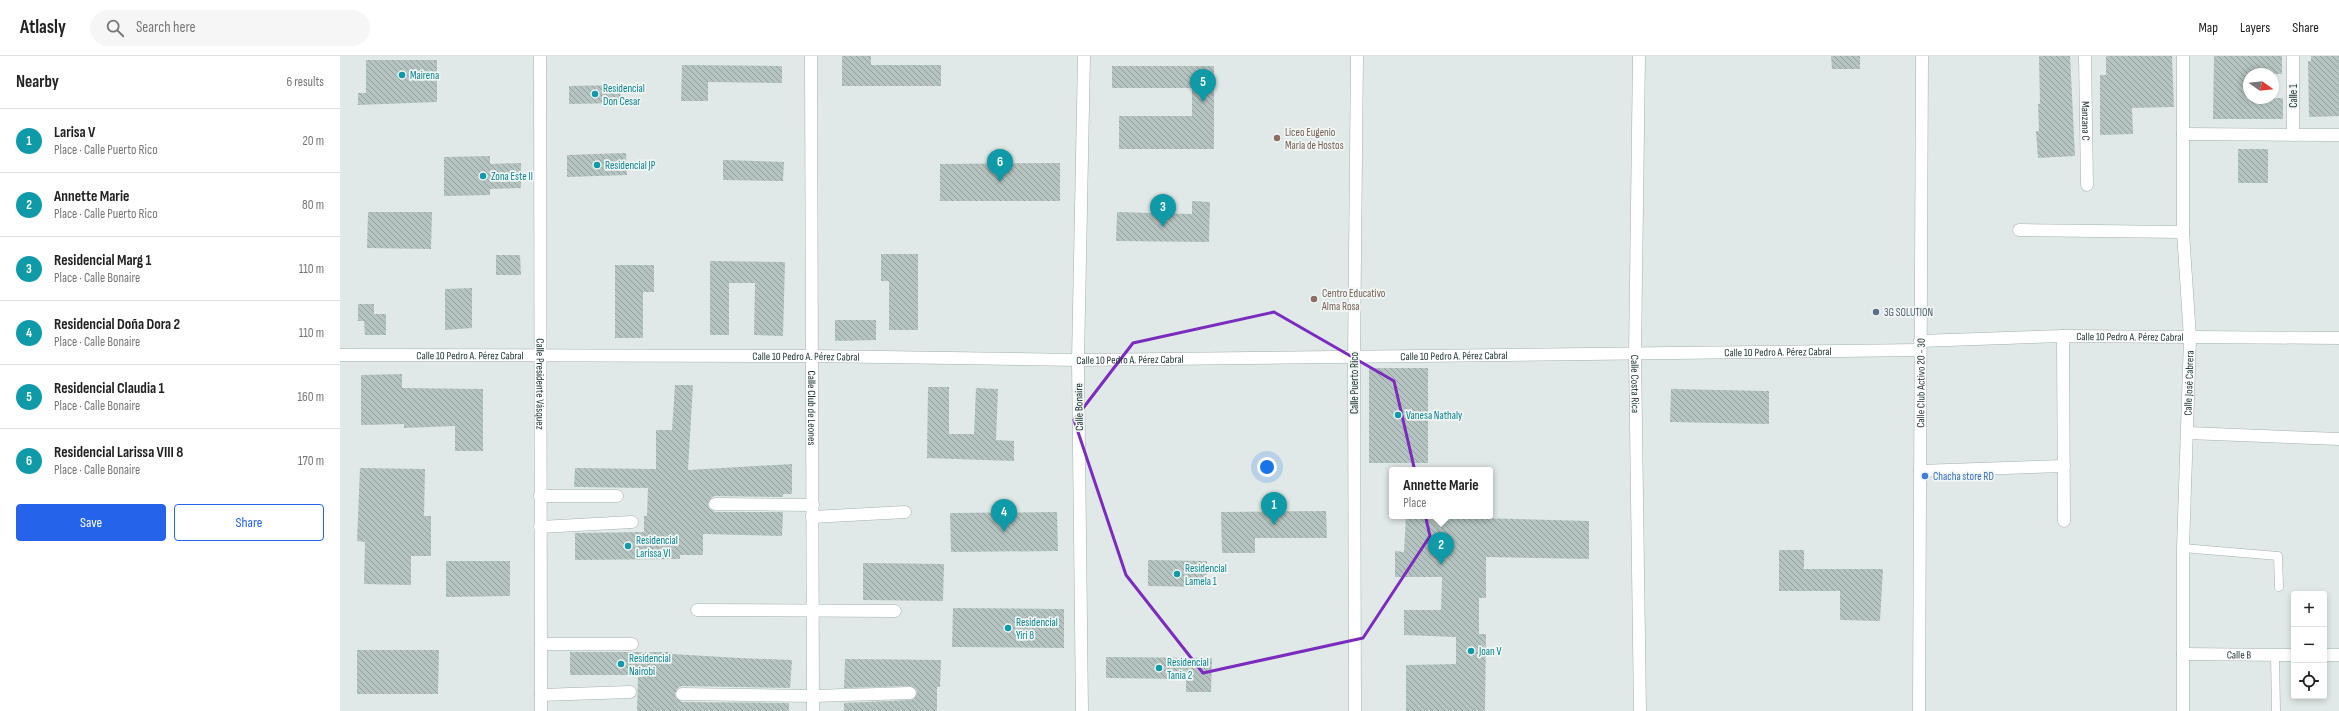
<!DOCTYPE html>
<html lang="en">
<head>
<meta charset="utf-8">
<style>
  :root { --surface:#fff; --page:#f6f6f6; --text:#222; --muted:#767676; --line:#e0e0e0; --accent:#2563eb }
  body { margin:0; font-family:"Sofia Sans Condensed",sans-serif; background:var(--page); color:var(--text) }
  .controls { position:absolute; right:12px; bottom:12px; display:grid; overflow:hidden; border-radius:4px; box-shadow:0 2px 6px #0003 }
  .controls button { width:36px; height:36px; display:grid; place-items:center; padding:0; border:0; border-bottom:1px solid var(--line); background:var(--surface); color:var(--text); font:20px sans-serif }
  .compass { position:absolute; left:1903px; top:12px; width:36px; height:36px; border-radius:50%; background:var(--surface); box-shadow:0 2px 6px #0003; rotate:105deg }
  .you { position:absolute; left:927px; top:411px; width:14px; height:14px; margin:-10px; border:3px solid #fff; border-radius:50%; background:#1a73e8; box-shadow:0 0 0 6px #1a73e833 }
  .badge { display:grid; place-items:center; width:26px; height:26px; border-radius:50%; background:var(--accent); color:#fff; font-size:13px; font-weight:700 }
  .pin { position:absolute; translate:-50% -33px; filter:drop-shadow(0 1px 2px #0008) }
  .pin::after { content:''; position:absolute; top:21px; width:14px; height:12px; background:inherit; clip-path:polygon(0 0,100% 0,50% 100%) }
  .popup { position:absolute; left:1049px; top:411px; width:104px; height:52px; box-sizing:border-box; display:grid; place-content:center; border-radius:4px; background:var(--surface); filter:drop-shadow(0 1px 3px #0005); font-size:13px; white-space:nowrap; color:var(--muted) }
  .popup b { font-size:15px; color:var(--text) }
  .popup::after { content:''; position:absolute; left:50%; top:100%; margin-left:-8px; border:8px solid transparent; border-top-color:var(--surface) }
  .list { margin:0; padding:0; list-style:none }
  h2 { display:flex; justify-content:space-between; align-items:center; height:52px; margin:0; padding:0 16px; font-size:17px }
  h2 small { font-size:13px; font-weight:400; color:var(--muted) }
  .list li { display:grid; grid-template-columns:26px 1fr auto; gap:12px; align-items:center; box-sizing:border-box; height:64px; padding:0 16px; border-top:1px solid var(--line) }
  .list b { display:block; font-size:15px; white-space:nowrap }
  .list p { margin:0; font-size:13px; white-space:nowrap; color:var(--muted) }
  .list em { font-size:13px; font-style:normal; color:var(--muted) }
  .actions { display:flex; gap:8px; padding:12px 16px }
  .actions a { flex:1; padding:9px 0; border:1px solid var(--accent); border-radius:4px; text-align:center; font-size:14px; color:var(--accent) }
  .actions .main { background:var(--accent); color:#fff }
  .icon { flex:none; width:22px; height:22px; fill:none; stroke:currentColor; stroke-width:2; stroke-linecap:round; stroke-linejoin:round }
  .map { position:relative; flex:none; width:1999px; height:655px; overflow:hidden }
  header { display:flex; align-items:center; gap:24px; box-sizing:border-box; height:56px; padding:0 20px; background:var(--surface); border-bottom:1px solid var(--line) }
  header strong { font-size:19px }
  nav { display:flex; gap:22px; margin-inline-start:auto; font-size:14px }
  .search { width:280px; height:36px; background:var(--page); display:flex; align-items:center; gap:10px; box-sizing:border-box; padding:0 14px; border-radius:22px; color:var(--muted); font-size:15px }
  main { display:flex }
  aside { flex:1; background:var(--surface) }
  .map>svg:first-child { display:block }
  .building { fill:url(#building-back-hatch) }
  .lines { fill:none; stroke-linecap:round; stroke-linejoin:round }
  .service-casing { stroke:#a3b0ae; stroke-width:9 }
  .minor-casing { stroke:#a3b0ae; stroke-width:13 }
  .tertiary-casing { stroke:#a3b0ae; stroke-width:13 }
  .service { stroke:#fff; stroke-width:8 }
  .minor { stroke:#fff; stroke-width:12 }
  .tertiary { stroke:#fff; stroke-width:12 }
  .marked { fill:none; stroke:#7b2cbf; stroke-width:3; stroke-linejoin:round }
  .culture-dot { fill:#0f9aa8; stroke:#f0f6f4; stroke-width:1.5 }
  .education-dot { fill:#8d6e63; stroke:#f0f6f4; stroke-width:1.5 }
  .service-dot { fill:#5c6f8a; stroke:#f0f6f4; stroke-width:1.5 }
  .shop-dot { fill:#3f7fe0; stroke:#f0f6f4; stroke-width:1.5 }
  .labels { text-anchor:middle; dominant-baseline:central; stroke-width:3.5; stroke-linejoin:round; paint-order:stroke }
  .culture-label { font-size:11px; fill:#0d838f; stroke:#f0f6f4; text-anchor:start }
  .street-label { font-size:11px; fill:#223836; stroke:#f0f6f4 }
  .education-label { font-size:11px; fill:#785e54; stroke:#f0f6f4; text-anchor:start }
  .service-label { font-size:11px; fill:#4e5e75; stroke:#f0f6f4; text-anchor:start }
  .shop-label { font-size:11px; fill:#366cbe; stroke:#f0f6f4; text-anchor:start }
</style>
</head>
<body>
<header>
<strong>Atlasly</strong>
<div class="search"><svg class="icon" aria-label="search" viewBox="0 0 24 24"><circle cx="10" cy="10" r="6"/><path d="M15 15l6 6"/></svg>Search here</div>
<nav><a>Map</a><a>Layers</a><a>Share</a></nav>
</header>
<main>
<aside>
<h2>Nearby<small>6 results</small></h2>
<ul class="list">
<li><span class="badge" style="background:#0f9aa8">1</span><div><b>Larisa V</b><p>Place · Calle Puerto Rico</p></div><em>20 m</em></li>
<li><span class="badge" style="background:#0f9aa8">2</span><div><b>Annette Marie</b><p>Place · Calle Puerto Rico</p></div><em>80 m</em></li>
<li><span class="badge" style="background:#0f9aa8">3</span><div><b>Residencial Marg 1</b><p>Place · Calle Bonaire</p></div><em>110 m</em></li>
<li><span class="badge" style="background:#0f9aa8">4</span><div><b>Residencial Doña Dora 2</b><p>Place · Calle Bonaire</p></div><em>110 m</em></li>
<li><span class="badge" style="background:#0f9aa8">5</span><div><b>Residencial Claudia 1</b><p>Place · Calle Bonaire</p></div><em>160 m</em></li>
<li><span class="badge" style="background:#0f9aa8">6</span><div><b>Residencial Larissa VIII 8</b><p>Place · Calle Bonaire</p></div><em>170 m</em></li>
</ul>
<div class="actions"><a class="main">Save</a><a>Share</a></div>
</aside>
<div class="map">
<svg width="1999" height="655" viewBox="0 0 1999 655">
  <defs>
    <pattern id="building-back-hatch" width="6" height="6" patternUnits="userSpaceOnUse"><rect width="6" height="6" fill="#b5c4c0"/><path d="M-1 5l2 2M0 0l6 6M5-1l2 2" fill="none" stroke="#93a09d"/></pattern>
  </defs>
  <rect width="100%" height="100%" fill="#e0e9e7"/>
  <g class="building">
    <path d="M502 0H531V9H601V30H502Z"/>
    <path d="M1491 0H1520V13H1492Z"/>
    <path d="M1699 0H1730L1735 100 1698 102 1696 75H1699L1698 48H1700Z"/>
    <path d="M1766 0H1832L1834 51 1792 52 1793 78 1760 79V19H1766Z"/>
    <path d="M1874 0H1942V18H1907V42H1943V63H1873Z"/>
    <path d="M1971 0H1999V60L1969 61 1968 5H1971Z"/>
    <path d="M26 4H97V46L18 49V37H26Z"/>
    <path d="M342 9 442 10V27L368 26V45H341Z"/>
    <path d="M772 10H874V93H779V60H852V32H772Z"/>
    <path d="M281 29V47L229 48V30Z"/>
    <rect x="1898" y="93" width="30" height="34"/>
    <path d="M286 97 287 119 227 121V99Z"/>
    <path d="M150 100V108L181 107V132L150 133V139L104 140V101Z"/>
    <path d="M383 104 444 106 443 125 383 124Z"/>
    <path d="M720 107V145H600V108Z"/>
    <path d="M852 145 870 146 869 186 776 185 777 156 852 158Z"/>
    <path d="M28 156H92L91 193 27 192Z"/>
    <path d="M541 198H578V274H549V225H541Z"/>
    <path d="M156 199H180L181 219H156Z"/>
    <path d="M370 205 445 206 443 280 414 279 415 227H389V279H370Z"/>
    <path d="M275 209H314V236H303V282H275Z"/>
    <path d="M132 232V272L105 274V233Z"/>
    <path d="M18 248H34V258H46V279H25L24 265H18Z"/>
    <path d="M495 264H536V284L495 285Z"/>
    <rect x="1029" y="312" width="59" height="95"/>
    <path d="M62 318V332L143 333V395H115V370L64 372V368L21 369V319Z"/>
    <path d="M335 329H353L348 414 452 408V438H443V441L375 440 371 442 368 448 369 452 375 456H443L442 480 363 478V499H340V503L235 504V477L304 476V460H307L308 432 234 431 235 412 316 413V374H332Z"/>
    <path d="M588 331H609V378H634L636 332 658 333 656 384 674 385V405L587 402Z"/>
    <path d="M1331 333 1429 335V368L1330 366Z"/>
    <path d="M20 412 85 413 84 460H91V500H71V529L24 528 25 486 17 485Z"/>
    <path d="M986 455 987 482H915V497H882L881 456Z"/>
    <path d="M717 456 718 495 611 496 610 457Z"/>
    <path d="M1066 460 1249 465V503L1146 501V542H1139V578H1146L1145 655H1066V609L1116 608V581L1064 579V554H1101L1102 521H1055V495L1064 496Z"/>
    <path d="M1439 494H1464V513H1543L1540 565 1500 564V535H1439Z"/>
    <path d="M808 504 867 505 866 531 808 530Z"/>
    <path d="M106 505H170V540L106 541Z"/>
    <path d="M523 507 604 508 603 545 523 544Z"/>
    <path d="M613 552 724 553V592L612 591Z"/>
    <path d="M17 594H99L98 638H17Z"/>
    <path d="M230 596H332V598L399 602 452 604 450 632 342 630 338 632 335 638 336 642 342 646 449 647V655H297L298 619H230Z"/>
    <path d="M766 601 872 602 871 636H846V623L766 622Z"/>
    <path d="M505 603 601 604 600 631H597V655H504V647L570 644 574 643 577 637 576 633 570 630 504 632Z"/>
  </g>
  <g class="lines">
    <defs>
      <g id="service">
        <path d="M1843 492 1938 500 1939 531"/>
        <path d="M1935 598 1936 655"/>
      </g>
      <g id="minor">
        <path id="s1" d="M471 0 473 655"/>
        <path id="s2" d="M1299 0 1295 299 1300 655"/>
        <path id="s3" d="M1745 0 1747 129"/>
        <path d="M1953 0V79"/>
        <path d="M1843 78 1999 79"/>
        <path d="M1679 174 1843 176"/>
        <path d="M1723 280 1724 465"/>
        <path id="s4" d="M1580 285 1723 280 1999 282"/>
        <path id="s5" d="M0 299 473 300 738 304 1580 294"/>
        <path d="M1848 377 1999 383"/>
        <path d="M1580 415 1724 410"/>
        <path d="M200 440H277"/>
        <path d="M375 448 473 449"/>
        <path d="M472 461 565 456"/>
        <path d="M200 471 292 466"/>
        <path d="M357 554 555 555"/>
        <path d="M201 588H292"/>
        <path id="s6" d="M1843 598 1954 599"/>
        <path d="M1984 599H1999"/>
        <path d="M342 638 473 640 570 637"/>
        <path d="M201 639 290 636"/>
        <path d="M742 655 738 304 744 0"/>
        <path id="s7" d="M1579 655 1582 0"/>
        <path id="s8" d="M1843 655V492L1850 282 1843 176V0"/>
      </g>
      <g id="tertiary">
        <path id="s9" d="M200 0 201 655"/>
        <path d="M1015 655 1014 301 1017 0"/>
      </g>
    </defs>
    <use href="#service" class="service-casing"/>
    <use href="#minor" class="minor-casing"/>
    <use href="#tertiary" class="tertiary-casing"/>
    <use href="#service" class="service"/>
    <use href="#minor" class="minor"/>
    <use href="#tertiary" class="tertiary"/>
  </g>
  <path class="marked" d="M934 256 1054 325 1090 480 1023 582 863 617 786 519 734 364 793 287Z"/>
  <g class="culture-dot">
    <circle cx="62" cy="19" r="4"/>
    <circle cx="255" cy="38" r="4"/>
    <circle cx="257" cy="109" r="4"/>
    <circle cx="143" cy="120" r="4"/>
    <circle cx="1058" cy="359" r="4"/>
    <circle cx="288" cy="490" r="4"/>
    <circle cx="837" cy="518" r="4"/>
    <circle cx="668" cy="572" r="4"/>
    <circle cx="1131" cy="595" r="4"/>
    <circle cx="281" cy="608" r="4"/>
    <circle cx="819" cy="612" r="4"/>
  </g>
  <g class="education-dot">
    <circle cx="937" cy="82" r="4"/>
    <circle cx="974" cy="243" r="4"/>
  </g>
  <circle class="service-dot" cx="1536" cy="256" r="4"/>
  <circle class="shop-dot" cx="1585" cy="420" r="4"/>
  <g class="labels">
    <g class="culture-label">
      <text x="70" y="19">Mairena</text>
      <text x="263" y="32">Residencial<tspan x="263" dy="13">Don Cesar</tspan></text>
      <text x="265" y="109">Residencial JP</text>
      <text x="151" y="120">Zona Este II</text>
      <text x="1066" y="359">Vanesa Nathaly</text>
      <text x="296" y="484">Residencial<tspan x="296" dy="13">Larissa VI</tspan></text>
      <text x="845" y="512">Residencial<tspan x="845" dy="13">Lamela 1</tspan></text>
      <text x="676" y="566">Residencial<tspan x="676" dy="13">Yiri 8</tspan></text>
      <text x="1139" y="595">Joan V</text>
      <text x="289" y="602">Residencial<tspan x="289" dy="13">Nairobi</tspan></text>
      <text x="827" y="606">Residencial<tspan x="827" dy="13">Tania 2</tspan></text>
    </g>
    <g class="street-label">
      <text transform="translate(1953 40) rotate(-90)">Calle 1</text>
      <text stroke="none"><textPath href="#s3" startOffset="65">Manzana C</textPath></text>
      <text stroke="none"><textPath href="#s4" startOffset="210">Calle 10 Pedro A. Pérez Cabral</textPath></text>
      <text stroke="none"><textPath href="#s5" startOffset="1438">Calle 10 Pedro A. Pérez Cabral</textPath></text>
      <text stroke="none"><textPath href="#s5" startOffset="130">Calle 10 Pedro A. Pérez Cabral</textPath></text>
      <text stroke="none"><textPath href="#s5" startOffset="466">Calle 10 Pedro A. Pérez Cabral</textPath></text>
      <text stroke="none"><textPath href="#s5" startOffset="1114">Calle 10 Pedro A. Pérez Cabral</textPath></text>
      <text stroke="none"><textPath href="#s5" startOffset="790">Calle 10 Pedro A. Pérez Cabral</textPath></text>
      <text transform="translate(1014 327) rotate(-90)">Calle Puerto Rico</text>
      <text stroke="none"><textPath href="#s7" startOffset="328">Calle Club Activo 20 - 30</textPath></text>
      <text stroke="none"><textPath href="#s8" startOffset="328">Calle José Cabrera</textPath></text>
      <text stroke="none"><textPath href="#s9" startOffset="328">Calle Presidente Vásquez</textPath></text>
      <text stroke="none"><textPath href="#s2" startOffset="328">Calle Costa Rica</textPath></text>
      <text stroke="none"><textPath href="#s1" startOffset="352">Calle Club de Leones</textPath></text>
      <text transform="translate(739 351) rotate(-91)">Calle Bonaire</text>
      <text stroke="none"><textPath href="#s6" startOffset="56">Calle B</textPath></text>
    </g>
    <g class="education-label">
      <text x="945" y="76">Liceo Eugenio<tspan x="945" dy="13">Maria de Hostos</tspan></text>
      <text x="982" y="237">Centro Educativo<tspan x="982" dy="13">Alma Rosa</tspan></text>
    </g>
    <g class="service-label">
      <text x="1544" y="256">3G SOLUTION</text>
    </g>
    <g class="shop-label">
      <text x="1593" y="420">Chacha store RD</text>
    </g>
  </g>
</svg>
<div class="controls">
<button>+</button>
<button>−</button>
<button><svg class="icon" aria-label="locate" viewBox="0 0 24 24"><circle cx="12" cy="12" r="6"/><path d="M12 2v4M12 18v4M2 12h4M18 12h4"/></svg></button>
</div>
<svg class="compass" viewBox="-18 -18 36 36"><path d="M0-13l5 13h-10z" fill="#e53935"/><path d="M0 13l5-13h-10z" fill="#767676"/></svg>
<div class="you"></div>
<div class="pin badge" style="left:934px;top:469px;background:#0f9aa8">1</div>
<div class="pin badge" style="left:1101px;top:509px;background:#0f9aa8">2</div>
<div class="popup"><b>Annette Marie</b>Place</div>
<div class="pin badge" style="left:823px;top:171px;background:#0f9aa8">3</div>
<div class="pin badge" style="left:664px;top:476px;background:#0f9aa8">4</div>
<div class="pin badge" style="left:863px;top:46px;background:#0f9aa8">5</div>
<div class="pin badge" style="left:660px;top:126px;background:#0f9aa8">6</div>
</div>
</main>
</body>
</html>
